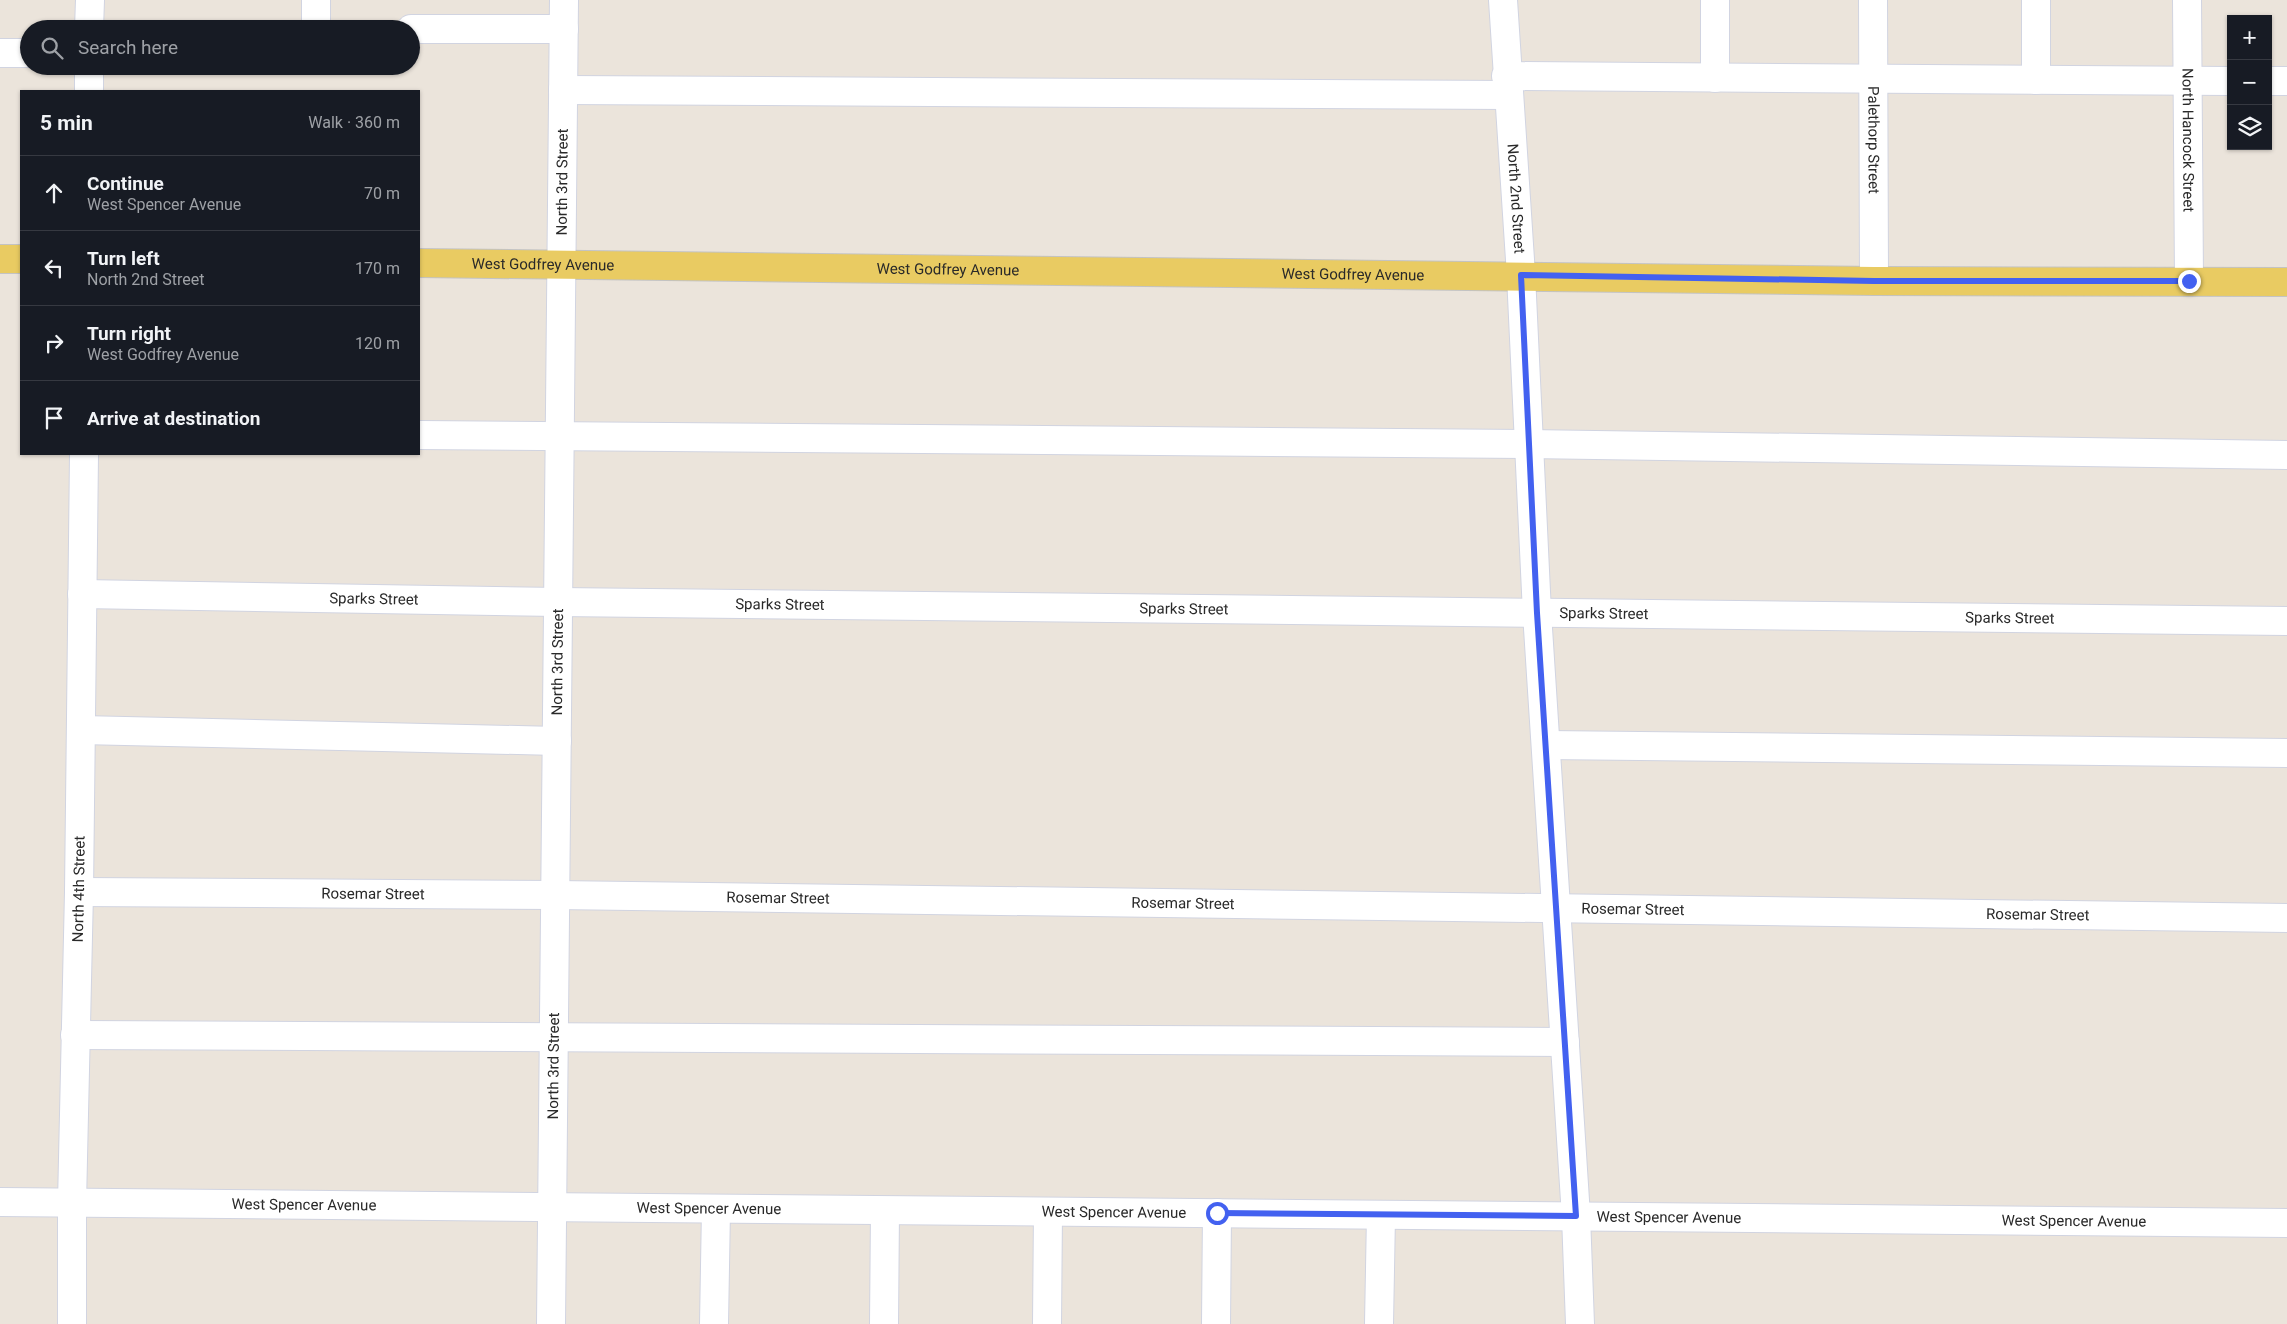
<!DOCTYPE html>
<html lang="en">
<head>
<meta charset="utf-8">
<style>
  :root { --surface:#171b24; --page:#20242c; --text:#f1f3f6; --muted:#9ea1a6; --line:#363941 }
  body { margin:0; font-family:Roboto,sans-serif; background:var(--page); color:var(--text) }
  .controls { position:absolute; right:15px; top:15px; display:grid; overflow:hidden; border-radius:0px; box-shadow:0 1px 4px #0004 }
  .controls button { width:45px; height:45px; display:grid; place-items:center; padding:0; border:0; border-bottom:1px solid var(--line); background:var(--surface); color:var(--text); font:25px sans-serif }
  .stop { position:absolute; width:15px; height:15px; margin:-11px; border:4px solid #4361f0; border-radius:50%; background:#fff }
  .stop.end { background:#4361f0; border-color:#fff; box-shadow:0 1px 5px #0008 }
  .list { margin:0; padding:0; list-style:none }
  h2 { display:flex; justify-content:space-between; align-items:center; height:65px; margin:0; padding:0 20px; font-size:21px }
  h2 small { font-size:16px; font-weight:400; color:var(--muted) }
  .list li { display:grid; grid-template-columns:32px 1fr auto; gap:15px; align-items:center; box-sizing:border-box; height:75px; padding:0 20px; border-top:1px solid var(--line) }
  .list b { display:block; font-size:19px; white-space:nowrap }
  .list p { margin:0; font-size:16px; white-space:nowrap; color:var(--muted) }
  .list em { font-size:16px; font-style:normal; color:var(--muted) }
  .icon { flex:none; width:28px; height:28px; fill:none; stroke:currentColor; stroke-width:2; stroke-linecap:round; stroke-linejoin:round }
  .map { position:relative; flex:none; width:2287px; height:1324px; overflow:hidden }
  .search { position:absolute; background:var(--surface); box-shadow:0 1px 4px #0004; left:20px; top:20px; width:400px; height:55px; display:flex; align-items:center; gap:12px; box-sizing:border-box; padding:0 18px; border-radius:28px; color:var(--muted); font-size:19px }
  .panel { position:absolute; background:var(--surface); box-shadow:0 1px 4px #0004; left:20px; top:90px; width:400px; height:365px; border-radius:0px }
  .map>svg:first-child { display:block }
  .lines { fill:none; stroke-linecap:round; stroke-linejoin:round }
  .minor-casing { stroke:#d1d4e1; stroke-width:30 }
  .major-casing { stroke:#c3c3c3; stroke-width:30 }
  .minor { stroke:#fff; stroke-width:28 }
  .major { stroke:#e9cb62; stroke-width:28 }
  .route { stroke:#4361f0; stroke-width:6 }
  .labels { text-anchor:middle; dominant-baseline:central; stroke-width:4; stroke-linejoin:round; paint-order:stroke }
  .street-label { font-size:15px; fill:#292929; stroke:#fff }
</style>
</head>
<body>
<div class="map">
<svg width="2287" height="1324" viewBox="0 0 2287 1324">
  <rect width="100%" height="100%" fill="#ebe4db"/>
  <g class="lines">
    <defs>
      <g id="minor">
        <path id="s1" d="M1503 0 1521 275 1537 613 1576 1216 1580 1324"/>
        <path id="s2" d="M1873 0 1874 281"/>
        <path d="M2036 0V80"/>
        <path id="s3" d="M2187 0 2189 281"/>
        <path d="M89 29 90 0"/>
        <path d="M316 29V0"/>
        <path d="M411 29H564"/>
        <path d="M0 53H29"/>
        <path d="M1506 76 2231 81"/>
        <path d="M1715 78V0"/>
        <path d="M2268 81H2287"/>
        <path d="M563 90 1508 95"/>
        <path d="M89 91V66"/>
        <path d="M419 435 1528 444 2287 455"/>
        <path id="s4" d="M82 594 558 602 2287 621"/>
        <path d="M81 730 557 741"/>
        <path d="M1546 745 2287 753"/>
        <path id="s5" d="M79 892 556 895 2287 918"/>
        <path d="M75 1035 1565 1042"/>
        <path id="s6" d="M0 1202 2287 1223"/>
        <path id="s7" d="M72 1324V1203L79 892 84 454"/>
        <path id="s8" d="M551 1324 564 0"/>
        <path d="M714 1324 716 1209"/>
        <path d="M884 1324 885 1211"/>
        <path d="M1047 1324 1048 1212"/>
        <path d="M1216 1324 1217 1213"/>
        <path d="M1379 1324 1381 1215"/>
      </g>
      <g id="major">
        <path d="M0 259H21"/>
        <path id="s9" d="M419 263 1874 281 2287 282"/>
      </g>
    </defs>
    <use href="#minor" class="minor-casing"/>
    <use href="#major" class="major-casing"/>
    <use href="#minor" class="minor"/>
    <use href="#major" class="major"/>
  </g>
  <g class="lines">
    <path class="route" d="M1217 1213 1576 1216 1537 613 1521 275 1874 281H2189"/>
  </g>
  <g class="labels">
    <g class="street-label">
      <text stroke="none"><textPath href="#s2" startOffset="140">Palethorp Street</textPath></text>
      <text stroke="none"><textPath href="#s3" startOffset="140">North Hancock Street</textPath></text>
      <text stroke="none"><textPath href="#s8" startOffset="1142">North 3rd Street</textPath></text>
      <text stroke="none"><textPath href="#s1" startOffset="199">North 2nd Street</textPath></text>
      <text stroke="none"><textPath href="#s9" startOffset="124">West Godfrey Avenue</textPath></text>
      <text stroke="none"><textPath href="#s9" startOffset="529">West Godfrey Avenue</textPath></text>
      <text stroke="none"><textPath href="#s9" startOffset="934">West Godfrey Avenue</textPath></text>
      <text stroke="none"><textPath href="#s4" startOffset="292">Sparks Street</textPath></text>
      <text stroke="none"><textPath href="#s4" startOffset="698">Sparks Street</textPath></text>
      <text stroke="none"><textPath href="#s4" startOffset="1102">Sparks Street</textPath></text>
      <text stroke="none"><textPath href="#s4" startOffset="1522">Sparks Street</textPath></text>
      <text stroke="none"><textPath href="#s4" startOffset="1928">Sparks Street</textPath></text>
      <text stroke="none"><textPath href="#s8" startOffset="662">North 3rd Street</textPath></text>
      <text stroke="none"><textPath href="#s7" startOffset="435">North 4th Street</textPath></text>
      <text stroke="none"><textPath href="#s5" startOffset="294">Rosemar Street</textPath></text>
      <text stroke="none"><textPath href="#s5" startOffset="699">Rosemar Street</textPath></text>
      <text stroke="none"><textPath href="#s5" startOffset="1104">Rosemar Street</textPath></text>
      <text stroke="none"><textPath href="#s5" startOffset="1554">Rosemar Street</textPath></text>
      <text stroke="none"><textPath href="#s5" startOffset="1959">Rosemar Street</textPath></text>
      <text stroke="none"><textPath href="#s8" startOffset="258">North 3rd Street</textPath></text>
      <text stroke="none"><textPath href="#s6" startOffset="304">West Spencer Avenue</textPath></text>
      <text stroke="none"><textPath href="#s6" startOffset="709">West Spencer Avenue</textPath></text>
      <text stroke="none"><textPath href="#s6" startOffset="1114">West Spencer Avenue</textPath></text>
      <text stroke="none"><textPath href="#s6" startOffset="1669">West Spencer Avenue</textPath></text>
      <text stroke="none"><textPath href="#s6" startOffset="2074">West Spencer Avenue</textPath></text>
    </g>
  </g>
</svg>
<div class="controls">
<button>+</button>
<button>−</button>
<button><svg class="icon" aria-label="layers" viewBox="0 0 24 24"><path d="M12 4l9 5-9 5-9-5zM3 14l9 5 9-5"/></svg></button>
</div>
<div class="stop" style="left:1217px;top:1213px"></div>
<div class="stop end" style="left:2189px;top:281px"></div>
<div class="search"><svg class="icon" aria-label="search" viewBox="0 0 24 24"><circle cx="10" cy="10" r="6"/><path d="M15 15l6 6"/></svg>Search here</div>
<section class="panel">
<h2>5 min<small>Walk · 360 m</small></h2>
<ul class="list">
<li><svg class="icon" aria-label="ahead" viewBox="0 0 24 24"><path d="M12 20V5M6 11l6-6 6 6"/></svg><div><b>Continue</b><p>West Spencer Avenue</p></div><em>70 m</em></li>
<li><svg class="icon" aria-label="left" viewBox="0 0 24 24"><path d="M17 20v-9H6M10 6l-5 5 5 5"/></svg><div><b>Turn left</b><p>North 2nd Street</p></div><em>170 m</em></li>
<li><svg class="icon" aria-label="right" viewBox="0 0 24 24"><path d="M7 20v-9h11M14 6l5 5-5 5"/></svg><div><b>Turn right</b><p>West Godfrey Avenue</p></div><em>120 m</em></li>
<li><svg class="icon" aria-label="arrive" viewBox="0 0 24 24"><path d="M6 21V4h12l-3 4 3 4H6"/></svg><div><b>Arrive at destination</b></div></li>
</ul>
</section>
</div>
</body>
</html>
